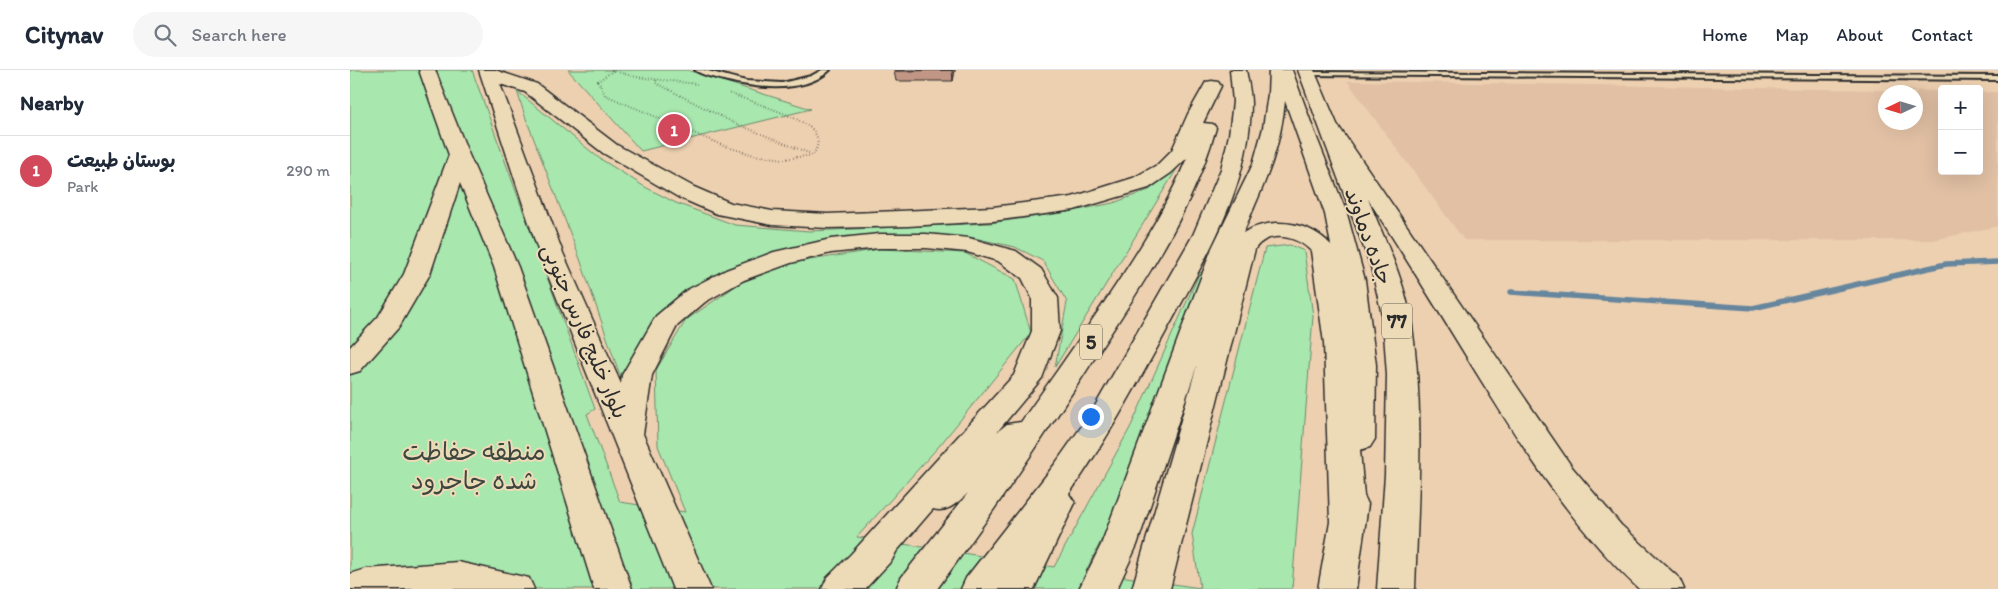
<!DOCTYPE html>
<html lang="en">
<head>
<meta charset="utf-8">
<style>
  :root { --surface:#fff; --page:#f6f6f7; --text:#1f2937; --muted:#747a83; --line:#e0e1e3; --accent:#d1495b }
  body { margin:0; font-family:Itim,"Playpen Sans Arabic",sans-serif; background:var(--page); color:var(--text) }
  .controls { position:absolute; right:15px; top:15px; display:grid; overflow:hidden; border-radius:5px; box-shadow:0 5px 20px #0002 }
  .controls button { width:45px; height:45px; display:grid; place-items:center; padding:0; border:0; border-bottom:1px solid var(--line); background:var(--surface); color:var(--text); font:25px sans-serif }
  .compass { position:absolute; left:1528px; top:15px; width:45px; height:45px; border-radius:50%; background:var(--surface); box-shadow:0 5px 20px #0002; rotate:266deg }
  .you { position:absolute; left:740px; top:346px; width:18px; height:18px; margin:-12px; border:4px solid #fff; border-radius:50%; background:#1a73e8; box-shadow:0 0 0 8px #1a73e833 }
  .badge { display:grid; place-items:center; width:32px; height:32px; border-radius:50%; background:var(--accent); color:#fff; font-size:16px; font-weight:700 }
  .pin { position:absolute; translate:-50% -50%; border:2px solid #fff; box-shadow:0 1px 5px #0006 }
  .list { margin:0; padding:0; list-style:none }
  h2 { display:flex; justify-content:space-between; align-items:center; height:65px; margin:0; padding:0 20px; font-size:21px }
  h2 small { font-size:16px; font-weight:400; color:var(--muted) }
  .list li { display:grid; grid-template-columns:32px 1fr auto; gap:15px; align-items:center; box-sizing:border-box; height:70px; padding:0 20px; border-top:1px solid var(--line) }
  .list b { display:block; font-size:19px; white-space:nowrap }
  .list p { margin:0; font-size:16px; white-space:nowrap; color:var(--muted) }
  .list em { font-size:16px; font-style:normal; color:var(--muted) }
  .icon { flex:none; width:28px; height:28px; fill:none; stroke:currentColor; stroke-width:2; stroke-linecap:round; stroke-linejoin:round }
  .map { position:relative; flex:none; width:1648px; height:519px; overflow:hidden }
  header { display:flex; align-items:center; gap:30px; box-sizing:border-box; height:70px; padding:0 25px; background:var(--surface); border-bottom:1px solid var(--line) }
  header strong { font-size:24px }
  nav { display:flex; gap:28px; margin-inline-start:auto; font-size:18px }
  .search { width:350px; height:45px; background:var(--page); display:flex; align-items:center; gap:12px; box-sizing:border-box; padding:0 18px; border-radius:28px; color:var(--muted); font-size:19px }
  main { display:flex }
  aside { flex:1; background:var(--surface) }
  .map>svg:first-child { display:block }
  .built { fill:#e1c0a4; fill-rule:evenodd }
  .green { fill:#a8e7ae; stroke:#6a896c }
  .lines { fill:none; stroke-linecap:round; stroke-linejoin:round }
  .stream { stroke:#66869e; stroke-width:5.5 }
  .lane-casing { stroke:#2b2b2b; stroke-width:4 }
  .highway-casing { stroke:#2b2b2b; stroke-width:3 }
  .path { stroke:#2b2b2b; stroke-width:2; stroke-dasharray:0.5 2.5; stroke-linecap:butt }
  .lane { fill:#eddab7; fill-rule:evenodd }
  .highway { fill:#eddab7; fill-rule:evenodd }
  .wall { fill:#c29684; stroke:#2b2b2b }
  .shaded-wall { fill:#9e7a6c; stroke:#2b2b2b }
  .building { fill:#e1af9a; stroke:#2b2b2b }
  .labels { text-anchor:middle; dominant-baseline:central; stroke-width:4; stroke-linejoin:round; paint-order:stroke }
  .shield { fill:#eddab7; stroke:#656055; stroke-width:1 }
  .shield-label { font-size:20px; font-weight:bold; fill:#2b2b2b }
  .street-label { font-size:21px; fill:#2b2b2b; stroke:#eddab7 }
  .near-park-label { font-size:25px; fill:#3e473f; stroke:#eddab7 }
</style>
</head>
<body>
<header>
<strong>Citynav</strong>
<div class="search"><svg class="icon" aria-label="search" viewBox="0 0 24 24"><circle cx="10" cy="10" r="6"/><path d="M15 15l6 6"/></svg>Search here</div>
<nav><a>Home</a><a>Map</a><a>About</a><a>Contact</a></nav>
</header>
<main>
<aside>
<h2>Nearby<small></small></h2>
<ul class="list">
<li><span class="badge">1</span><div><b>بوستان طبیعت</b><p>Park</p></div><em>290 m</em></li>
</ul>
</aside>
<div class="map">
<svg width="1648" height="519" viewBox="0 0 1648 519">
  <rect width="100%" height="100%" fill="#edd0b0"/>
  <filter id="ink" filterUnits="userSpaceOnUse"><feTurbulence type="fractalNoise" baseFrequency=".02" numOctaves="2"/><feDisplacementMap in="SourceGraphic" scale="10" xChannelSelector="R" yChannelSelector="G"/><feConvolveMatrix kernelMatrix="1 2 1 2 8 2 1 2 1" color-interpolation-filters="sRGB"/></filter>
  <g filter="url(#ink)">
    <path class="built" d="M997 11 1592 21V101H1629V22H1648V156L1583 170H1114ZM1536 22H1566V52H1536Z"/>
    <g class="green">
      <path d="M0 0H122L245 339 237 344 270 432 335 442 308 376 306 300 336 250 390 213 441 193 530 179 615 183 665 209 681 263 590 375 507 467 704 497 781 356 850 202 854 205 768 437 736 501 850 518 842 464 915 178 940 175 954 181 963 246 942 519H0Z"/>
      <path d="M218 0H337L461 39 291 81Z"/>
      <path d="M167 21 249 88 295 117 326 133 385 155 459 161 640 153 718 142 763 133 799 120 828 97 705 297 717 232 693 191 665 177 624 168 580 165 508 168 357 211 275 320 230 189 175 46Z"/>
    </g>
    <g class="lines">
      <path class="stream" d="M1161 222 1403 238 1596 194 1648 192"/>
      <defs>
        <g id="lane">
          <path d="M345 0H354L396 11 432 13 461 6 472 0H480C453 25 403 18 370 9 362 7 352 5 345 0Z"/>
          <path d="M957 2 1648 6V10L955 5 954 4Z"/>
        </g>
        <g id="highway">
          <path d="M69 0H85L119 85 168 197 282 519H244L144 197 110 113 80 204 49 257 10 301 0 304V277L28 247 54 204 99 85Z"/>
          <path d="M129 0H145L187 14 267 75 344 117 381 133 422 141 478 144 643 137 722 127 783 108 807 95 822 80 838 44 856 12 862 11 868 12 871 16 853 53 863 54 866 58C843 139 798 206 753 275 700 358 645 440 587 519H546L551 508 618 423C607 433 598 443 583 439L546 482 542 490 515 519H472L477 508 501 484 664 305 682 261V228L672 208 648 191 617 182 576 178H529L481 183 441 193 394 210 355 232 327 256 302 305 293 364 361 519H323L189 183ZM150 14 175 22 253 83 328 127 367 144 422 155 478 158 558 156 643 151 724 140 799 118 821 103 837 88C813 145 780 195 745 246 721 281 696 317 671 352L657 354 647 362 692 308 710 261 708 228 691 199 666 181 619 168 576 164H529L481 169 424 182 376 200 337 220 306 246 272 305 271 314 213 183Z"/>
          <path d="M880 0H896C898 11 901 23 901 34 900 119 852 194 813 267 783 321 755 373 719 424L725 433 684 519H611L616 508 705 394 741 343 843 165 871 99 879 65 883 32Z"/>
          <path d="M919 0H942L963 58 997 144 1015 210 1026 295 1025 369 1020 377 1010 380 1014 426 1018 434 1006 519H968L980 452 974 273 961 181C947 166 918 159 905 179L820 519H782L847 295 787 475 767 519H729L751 475 862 178 903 94 913 58 918 24ZM935 31 975 144 981 175C960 151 920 146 893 163 913 116 930 83 935 31Z"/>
          <path d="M948 0H964L987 54 1222 397 1271 455 1329 508 1334 519H1289C1221 456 1173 378 1124 299 1089 242 1054 185 1018 129 1034 168 1054 209 1061 250 1075 337 1068 432 1065 519H1027L1035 405 1037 305 1033 249 1021 197Z"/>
          <path d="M108 492 179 508 184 519H0V504L16 499Z"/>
        </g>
      </defs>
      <use href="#lane" class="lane-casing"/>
      <use href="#highway" class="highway-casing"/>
      <g class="path">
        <path d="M261 0 286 7 347 14"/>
        <path d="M263 1 248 11 255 25 374 76 404 85 434 89 463 85C467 78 470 72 465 63 457 48 396 30 378 23"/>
        <path d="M306 10V13L382 52 461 84"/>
      </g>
      <use href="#lane" class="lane"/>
      <use href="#highway" class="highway"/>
    </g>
    <path class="wall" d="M605 0 603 11H546L544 1Z"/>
    <path class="shaded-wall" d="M602 0H605L603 11Z"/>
    <path class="building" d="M544 0H602L544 1Z"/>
  </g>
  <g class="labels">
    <g class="shield">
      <rect x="1032" y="233.5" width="30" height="35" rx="4"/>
      <rect x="730" y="254.5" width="22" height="35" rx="4"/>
    </g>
    <g class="shield-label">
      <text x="1047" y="251">77</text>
      <text x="741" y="272">5</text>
    </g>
    <g class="street-label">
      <text transform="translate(1019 166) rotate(70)">جاده دماوند</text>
      <text transform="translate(235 261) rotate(67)">بلوار خلیج فارس جنوبی</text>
    </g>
    <g class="near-park-label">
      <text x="124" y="381">منطقه حفاظت<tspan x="124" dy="29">شده جاجرود</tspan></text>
    </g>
  </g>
</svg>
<div class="controls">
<button>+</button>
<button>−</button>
</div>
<svg class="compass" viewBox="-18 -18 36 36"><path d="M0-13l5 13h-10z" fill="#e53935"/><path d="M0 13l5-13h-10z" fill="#747a83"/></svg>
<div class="you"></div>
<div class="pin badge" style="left:324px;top:60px">1</div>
</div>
</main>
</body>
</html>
